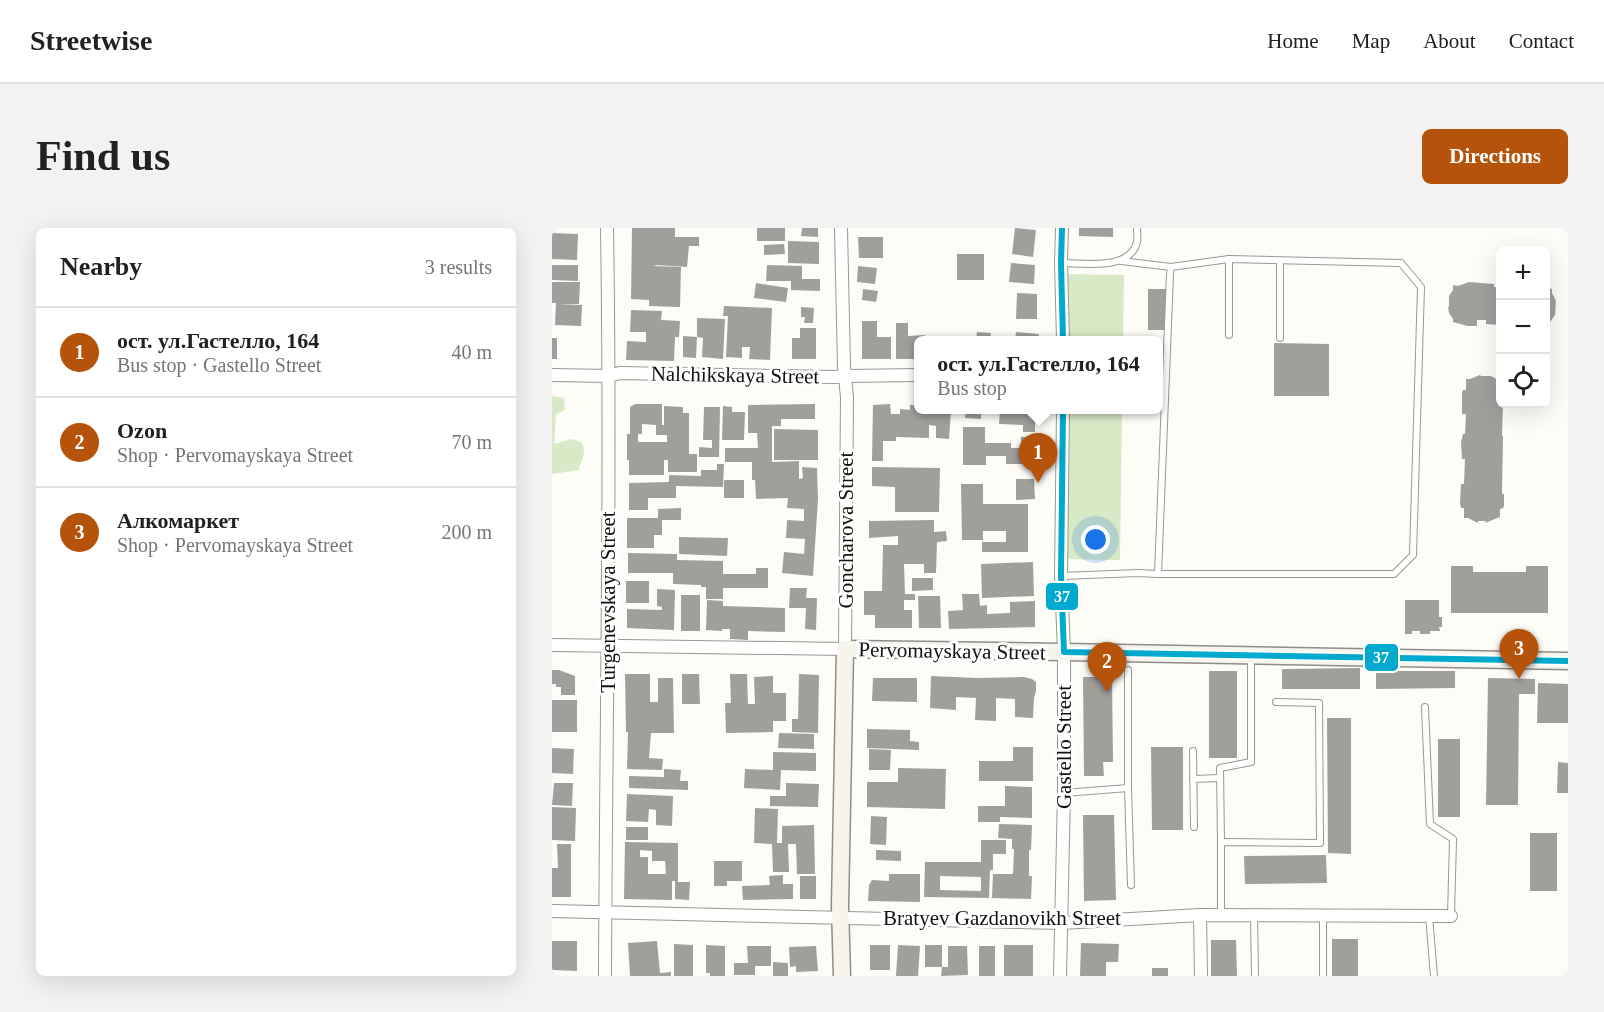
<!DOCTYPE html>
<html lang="en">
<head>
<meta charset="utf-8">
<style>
  :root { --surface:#fff; --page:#f2f2f2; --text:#202124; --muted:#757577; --line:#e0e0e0; --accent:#b45309 }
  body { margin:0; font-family:Georgia,serif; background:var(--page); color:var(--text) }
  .controls { position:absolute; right:18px; top:18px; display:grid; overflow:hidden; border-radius:9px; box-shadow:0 6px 24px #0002 }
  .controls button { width:54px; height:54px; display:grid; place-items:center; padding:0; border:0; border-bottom:2px solid var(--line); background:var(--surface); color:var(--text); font:30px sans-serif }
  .you { position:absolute; left:544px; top:312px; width:21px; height:21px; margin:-15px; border:4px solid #fff; border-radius:50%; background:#1a73e8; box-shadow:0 0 0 9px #1a73e833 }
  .badge { display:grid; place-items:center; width:39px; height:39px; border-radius:50%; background:var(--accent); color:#fff; font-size:20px; font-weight:700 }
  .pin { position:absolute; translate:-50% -50px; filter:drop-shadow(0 2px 3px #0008) }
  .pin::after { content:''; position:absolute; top:32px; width:21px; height:18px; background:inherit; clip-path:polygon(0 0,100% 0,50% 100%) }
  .popup { position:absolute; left:362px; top:108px; width:249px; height:78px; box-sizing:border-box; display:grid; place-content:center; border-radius:9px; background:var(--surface); filter:drop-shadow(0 2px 4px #0005); font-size:20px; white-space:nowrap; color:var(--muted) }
  .popup b { font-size:22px; color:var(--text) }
  .popup::after { content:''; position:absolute; left:50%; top:100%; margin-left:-12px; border:12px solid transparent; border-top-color:var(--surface) }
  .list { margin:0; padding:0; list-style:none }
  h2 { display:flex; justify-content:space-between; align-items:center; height:78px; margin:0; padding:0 24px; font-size:26px }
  h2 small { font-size:20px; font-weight:400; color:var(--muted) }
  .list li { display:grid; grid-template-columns:39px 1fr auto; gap:18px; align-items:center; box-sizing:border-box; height:90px; padding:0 24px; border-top:2px solid var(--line) }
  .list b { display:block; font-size:22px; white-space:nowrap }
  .list p { margin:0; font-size:20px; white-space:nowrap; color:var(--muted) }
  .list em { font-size:20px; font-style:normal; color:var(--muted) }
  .icon { flex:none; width:33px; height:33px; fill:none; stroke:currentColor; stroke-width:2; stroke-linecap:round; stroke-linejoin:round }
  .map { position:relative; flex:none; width:1016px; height:748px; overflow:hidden; border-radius:9px }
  header { display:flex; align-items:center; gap:36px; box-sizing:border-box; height:84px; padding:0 30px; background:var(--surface); border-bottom:2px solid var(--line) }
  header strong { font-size:28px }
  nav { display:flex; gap:33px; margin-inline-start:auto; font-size:21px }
  .intro { display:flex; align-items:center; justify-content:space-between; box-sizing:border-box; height:144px; padding:0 36px }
  h1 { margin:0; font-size:42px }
  .button { padding:15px 27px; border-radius:9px; background:var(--accent); color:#fff; font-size:21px; font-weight:700 }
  main { display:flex; gap:36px; padding:0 36px }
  aside { flex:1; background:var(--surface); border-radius:9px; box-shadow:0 6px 24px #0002 }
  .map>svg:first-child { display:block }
  .forest { fill:#d8eac5 }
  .building { fill:#a19f9c; fill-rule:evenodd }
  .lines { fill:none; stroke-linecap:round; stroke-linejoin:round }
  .lane-casing { stroke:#979795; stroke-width:8 }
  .street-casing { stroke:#979795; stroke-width:14 }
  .secondary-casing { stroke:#8e8d8b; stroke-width:19 }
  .lane { stroke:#fffffe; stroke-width:6 }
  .street { stroke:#fffffe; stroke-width:12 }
  .secondary { stroke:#f6f4eb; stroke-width:16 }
  .bus-1-casing { stroke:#fff; stroke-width:10 }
  .bus-1 { stroke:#00a9ce; stroke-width:6 }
  .labels { text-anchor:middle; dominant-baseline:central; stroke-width:6; stroke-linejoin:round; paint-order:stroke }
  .street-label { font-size:21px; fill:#111; stroke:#fff }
  .line-badge { stroke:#fff; stroke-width:2 }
  .badge-label { font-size:16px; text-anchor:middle; font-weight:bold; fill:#fff }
</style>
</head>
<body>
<header>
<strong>Streetwise</strong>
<nav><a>Home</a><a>Map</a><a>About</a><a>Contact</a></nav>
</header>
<div class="intro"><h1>Find us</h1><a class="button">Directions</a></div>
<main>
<aside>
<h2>Nearby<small>3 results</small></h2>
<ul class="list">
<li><span class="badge">1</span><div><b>ост. ул.Гастелло, 164</b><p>Bus stop · Gastello Street</p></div><em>40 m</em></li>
<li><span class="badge">2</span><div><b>Ozon</b><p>Shop · Pervomayskaya Street</p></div><em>70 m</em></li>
<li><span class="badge">3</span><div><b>Алкомаркет</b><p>Shop · Pervomayskaya Street</p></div><em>200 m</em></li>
</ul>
</aside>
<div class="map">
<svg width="1016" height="748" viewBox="0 0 1016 748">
  <rect width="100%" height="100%" fill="#fdfcf7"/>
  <g class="forest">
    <path d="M512 46 572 47 571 112H511Z"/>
    <path d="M0 168 12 170 13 182 4 186 2 216 19 211 29 214C36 226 29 230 27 242L0 246Z"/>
    <path d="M510 182H570L568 332 508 331Z"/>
  </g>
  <g class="building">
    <path d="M80 0H123V9H147V18H137L135 39 104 37 102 38 129 39 128 79 97 78V72L79 71Z"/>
    <rect x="205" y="0" width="28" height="13"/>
    <path d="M250 0H266V9L249 8Z"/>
    <path d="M463 0 484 2 481 29 460 26Z"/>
    <path d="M527 0H561V9L527 8Z"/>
    <path d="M0 5 26 6 25 32 0 31Z"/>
    <path d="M306 9H331V30H307Z"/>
    <path d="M236 13 267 14V36L236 35Z"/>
    <path d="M232 16 233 26 212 27V17Z"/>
    <rect x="405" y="26" width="27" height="26"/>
    <path d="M459 35 483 37 482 56 457 54Z"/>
    <path d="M0 37H26V53L0 52Z"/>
    <path d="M215 37 250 38V51H268V63L239 62V53H214Z"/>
    <path d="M306 38 325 40 323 56 305 54Z"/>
    <path d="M0 54H28L27 76H6L30 77 29 98 3 97 4 75H0Z"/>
    <path d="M917 54 942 56V59H948V97L934 96V92H925V98H916L901 94V91L897 85 896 79H897V68L901 62V57L906 58Z"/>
    <path d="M204 55 236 60 234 74 202 70Z"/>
    <path d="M993 59 1000 61V65L1004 73 1003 87 998 94V97H993Z"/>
    <path d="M311 61 326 63 324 74 310 72Z"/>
    <rect x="596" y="61" width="18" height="41"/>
    <path d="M465 65 485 66V91H464Z"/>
    <path d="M172 78 220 80 218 132 197 131 198 119H190V130L174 129 176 88H171Z"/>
    <path d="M249 79 262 80 261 95H252L253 89H249Z"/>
    <path d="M79 82 110 83 109 92 128 93 127 109H123L122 133 74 132 75 113 94 114V104H78Z"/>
    <path d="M145 90 173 91 171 131 150 129 151 110 145 109 144 130 131 129V108L145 109Z"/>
    <path d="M310 93H325V109H339V131H310Z"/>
    <path d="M344 95H356V108L373 107V112H366V131H344Z"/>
    <path d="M248 100H264V131H240V110H248Z"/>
    <path d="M425 104 439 105 438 112H424Z"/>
    <path d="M464 104 487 106 486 112H463Z"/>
    <rect x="0" y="110" width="5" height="21"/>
    <path d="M722 115 777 116V168H722Z"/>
    <path d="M928 147 929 148H939L948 153V176H951L950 208H951L950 266H952V278L951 280 948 281V289L933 295 934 293H926V295L916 290H912V280H909L908 275 909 256H912L913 231H910L909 214 911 206H913L914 186H910V165L911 162H914V151H918Z"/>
    <path d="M83 176H110V197H112V178L131 179V185H137V226H145V244H116V232H112V247H77V232H75V206H78V179ZM90 196 104 197V207H115V214H86V206H90Z"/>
    <path d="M263 176V191H229V198H220V234L247 233V251L251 250 250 239 265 240 266 271 261 348 230 345 232 324 252 326 253 311 234 310 235 292 252 293V281L235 280 236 270 204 271 203 252H200V234H173V220H206L205 205H196V177Z"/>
    <path d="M338 176 339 186H348V181L358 182V177H366V182H399L397 211 384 210V198L377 197V210L344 209V213H331V233H320L321 177Z"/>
    <path d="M171 178 180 179V184H193L192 212H170Z"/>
    <path d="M152 179H168L167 229H147V219L160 220V212H151Z"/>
    <path d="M414 182H429V191L413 190Z"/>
    <path d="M448 182H483V204H471V197L447 196Z"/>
    <path d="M411 199H433V215H459V220H469V209H482L483 236H454V228H434V237H411Z"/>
    <path d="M222 201 266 202V232H222Z"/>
    <path d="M165 236H172L171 259 124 258V270H96V282H77V255L117 254V247L149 248V242H165Z"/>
    <path d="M320 239 388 240 387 284H343V259L320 258Z"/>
    <path d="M464 251H482L483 271 464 272Z"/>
    <rect x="172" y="252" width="20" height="18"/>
    <path d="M409 256H431V276H476V324H430V314H454V303H431V312H410Z"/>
    <path d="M129 280V292H110V307H102V320H75V290H106V281Z"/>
    <path d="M382 292V304L394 303 395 313 385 314 384 345H372V336H352L353 366H363V372H352V382H360V400H323V387H312V363H330L331 317H346V308L317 310V293Z"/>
    <path d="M127 309 176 310 175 328 127 326Z"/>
    <path d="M76 325 125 326V332L171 333V346H204V340H216V360H171V371H154V359H149V357L121 356V345H76Z"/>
    <path d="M481 334 482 368 430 370 429 336Z"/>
    <path d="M899 338H921V344H974V338H996V385H899Z"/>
    <path d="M360 350H381V362L360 363Z"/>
    <rect x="74" y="353" width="23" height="22"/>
    <path d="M238 360H255L254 370H265L264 402 253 401 254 380H237Z"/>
    <path d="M105 361 123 362 122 402 75 400V381L110 382V379L105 378Z"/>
    <path d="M410 366H427L428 378 435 377V386L458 385V374L483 373V399L397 401 396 383 411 382Z"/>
    <rect x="129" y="367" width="19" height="36"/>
    <path d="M366 368H388L389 400H367Z"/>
    <path d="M155 372 171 373V378L233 380V404L196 403V412L178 411V401H170V403L154 402Z"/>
    <path d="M853 372H887V389H890V399H887L888 403H878V406H868V403H860V406H853Z"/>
    <path d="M808 440V461H730V441Z"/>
    <path d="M0 442H7L23 448V467H9V459H4V456H0Z"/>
    <rect x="657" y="443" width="28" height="87"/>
    <path d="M824 443H903V460L824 461Z"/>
    <path d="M73 446H98V474H106V450H121L122 505H99L97 530 111 531 110 542 75 541 76 504H74Z"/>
    <path d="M130 446H147L148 476H130Z"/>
    <path d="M178 446H195L196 476H203L202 449 221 448V465H234V493H221V504L174 505 173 475H179Z"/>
    <path d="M247 446 267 447 266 505 240 504V491H246Z"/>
    <path d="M379 448 425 450 472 449 480 451 484 454V463L482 470 481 490 463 489V471L444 470V493L423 492 424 470 404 469V482L378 480Z"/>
    <path d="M531 449H560L561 534H551L552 548H532Z"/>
    <path d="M321 450H365V474L320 473Z"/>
    <path d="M936 450 983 451V466H967L966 577H934Z"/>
    <path d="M986 455 1016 456V495H985Z"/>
    <rect x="0" y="472" width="25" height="32"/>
    <path d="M775 490H799V626L776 625Z"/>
    <path d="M315 501 358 502V513L367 514V522L315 520Z"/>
    <path d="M227 505 262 506V521L226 520Z"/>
    <rect x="886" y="511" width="22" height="78"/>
    <path d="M461 519H481V553H427V533H461Z"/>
    <path d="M599 519H631V602H600Z"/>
    <path d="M0 520 22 521 21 546 0 545Z"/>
    <path d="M317 521 339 522 338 542H317Z"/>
    <path d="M221 524 264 525V543L229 542 228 562 192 560 193 541 221 542Z"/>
    <path d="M1006 534 1016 535V565H1005Z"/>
    <path d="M346 540 394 541 393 581 315 579V554H346Z"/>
    <path d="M112 541 129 542 128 553H136V562L77 560V548L112 549Z"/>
    <path d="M2 555H21L20 578 0 577Z"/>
    <path d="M234 555 267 556 266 579 218 578V568H234Z"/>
    <path d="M453 558 480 559V590L448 589V594H426V578H453Z"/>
    <path d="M75 566 121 568 120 598 104 597V582L97 581 96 594 74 593Z"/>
    <path d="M0 579 24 580 23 613 0 612Z"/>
    <path d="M203 580 226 581 225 615H230V598L262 597 263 646H245L244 616H236L237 644H221L220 616 202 615Z"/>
    <path d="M531 587H562L564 672 532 673Z"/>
    <path d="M319 588 335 589 334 617 318 616Z"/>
    <path d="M447 596 480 597 479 622H477V648H480L479 671 440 670 441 646H461L462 621H460V611L446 610Z"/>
    <rect x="74" y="599" width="22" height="13"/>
    <rect x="978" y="605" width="27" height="58"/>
    <path d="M429 612H454V626H441V642H438L437 670 372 669 373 634H429ZM388 648 429 649V663L388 662Z"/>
    <path d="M73 614 126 615V654H138L137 672 123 671V653H120V672L72 671ZM88 622 100 623V633H113L114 646H96V629H88Z"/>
    <path d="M5 616H19V669H0V640H6Z"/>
    <path d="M324 622 349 623V633L324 632Z"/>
    <path d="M774 627 775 655 693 656 692 628Z"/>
    <path d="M162 633H190V653H175V658H162Z"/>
    <path d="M337 646H368V674L316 673 317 657 320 652 337 653Z"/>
    <path d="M231 647V656H241V671L191 672 190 658 218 657 217 648Z"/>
    <rect x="248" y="648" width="16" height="23"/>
    <rect x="780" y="711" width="26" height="37"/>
    <path d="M659 712H684L685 748H659Z"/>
    <path d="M0 713H25V743L0 742Z"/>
    <path d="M105 713 108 745 119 744V748H78L76 715Z"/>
    <path d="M529 715 567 716 566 734H554V748H528Z"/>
    <path d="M122 716 141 717V748H122Z"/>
    <path d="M154 717 173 718V748H158V745H154Z"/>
    <rect x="318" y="717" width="20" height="25"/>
    <path d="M346 717 368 718 366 748H344Z"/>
    <rect x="373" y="717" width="17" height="22"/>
    <rect x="452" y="717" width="29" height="31"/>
    <path d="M195 718H219V738H203V747H182V735H196Z"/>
    <path d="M264 718 266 743 244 744V738L238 739 237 719Z"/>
    <path d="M396 718H415L416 747 389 748 390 739H396Z"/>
    <rect x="427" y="718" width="16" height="30"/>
    <path d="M221 734 236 735V748H221Z"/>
    <rect x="600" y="740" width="16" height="8"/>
  </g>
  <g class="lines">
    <defs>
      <g id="lane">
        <path d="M677 31V107"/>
        <path d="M569 33 619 39"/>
        <path d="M509 35C532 35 578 43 585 14 586 10 585 4 585 0"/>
        <path d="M728 110V33"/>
        <path d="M509 348 586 345 606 346H842L861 327 869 59 849 35 677 31 619 39 618 46 606 346"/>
        <path d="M873 479 878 596 901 611 899 688"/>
        <path d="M641 523 642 599"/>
        <path d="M641 551 668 550"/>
        <path d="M576 560 579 657"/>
        <path d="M512 565 576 560V442"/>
        <path d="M669 614 668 540 699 534V428"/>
        <path d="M669 687V614L768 615 767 475 724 474"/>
        <path d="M702 688 703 748"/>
        <path d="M877 688 882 748"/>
        <path d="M771 748V687"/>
      </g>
      <g id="street">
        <path d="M510 0 509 35 511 112"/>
        <path d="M0 147 57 148 68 145 283 149 293 148 366 147"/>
        <path d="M0 417 293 421 295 169 292 139 289 0"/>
        <path d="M0 683 510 695 648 687 899 688"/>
        <path d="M648 687 649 748"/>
        <path d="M53 748C54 499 59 249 55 0"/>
        <path d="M508 748 512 565V424L509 348 511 182"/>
      </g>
      <path id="secondary" d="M290 748 288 678 293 421 512 424 1016 433"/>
    </defs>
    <use href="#lane" class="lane-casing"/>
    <use href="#street" class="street-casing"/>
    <use href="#secondary" class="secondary-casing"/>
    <use href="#lane" class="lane"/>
    <use href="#street" class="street"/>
    <use href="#secondary" class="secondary"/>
    <defs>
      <g id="bus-1">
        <path d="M510 0 509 35 511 112"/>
        <path d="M511 182 509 348 512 424 1016 433"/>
      </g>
    </defs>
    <use href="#bus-1" class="bus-1-casing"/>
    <use href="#bus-1" class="bus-1"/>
  </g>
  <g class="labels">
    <g class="street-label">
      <text transform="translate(183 147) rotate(1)">Nalchikskaya Street</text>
      <text transform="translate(294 302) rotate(-90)">Goncharova Street</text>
      <text transform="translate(56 374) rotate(-90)">Turgenevskaya Street</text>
      <text transform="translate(400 423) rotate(1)">Pervomayskaya Street</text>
      <text transform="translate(512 519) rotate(-90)">Gastello Street</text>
      <text x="450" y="690">Bratyev Gazdanovikh Street</text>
    </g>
  </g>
  <g class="line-badge">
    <rect x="493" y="354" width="34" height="29" rx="6" fill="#00a9ce"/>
    <rect x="812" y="415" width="35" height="29" rx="6" fill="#00a9ce"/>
  </g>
  <g class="badge-label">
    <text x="510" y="374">37</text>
    <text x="829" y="435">37</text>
  </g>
</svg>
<div class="controls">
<button>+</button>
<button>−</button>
<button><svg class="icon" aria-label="locate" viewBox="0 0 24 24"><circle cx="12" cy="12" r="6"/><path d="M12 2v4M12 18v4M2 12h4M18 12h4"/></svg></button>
</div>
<div class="you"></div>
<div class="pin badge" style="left:486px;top:255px">1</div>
<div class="popup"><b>ост. ул.Гастелло, 164</b>Bus stop</div>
<div class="pin badge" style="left:555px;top:464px">2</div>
<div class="pin badge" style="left:967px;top:451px">3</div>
</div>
</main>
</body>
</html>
